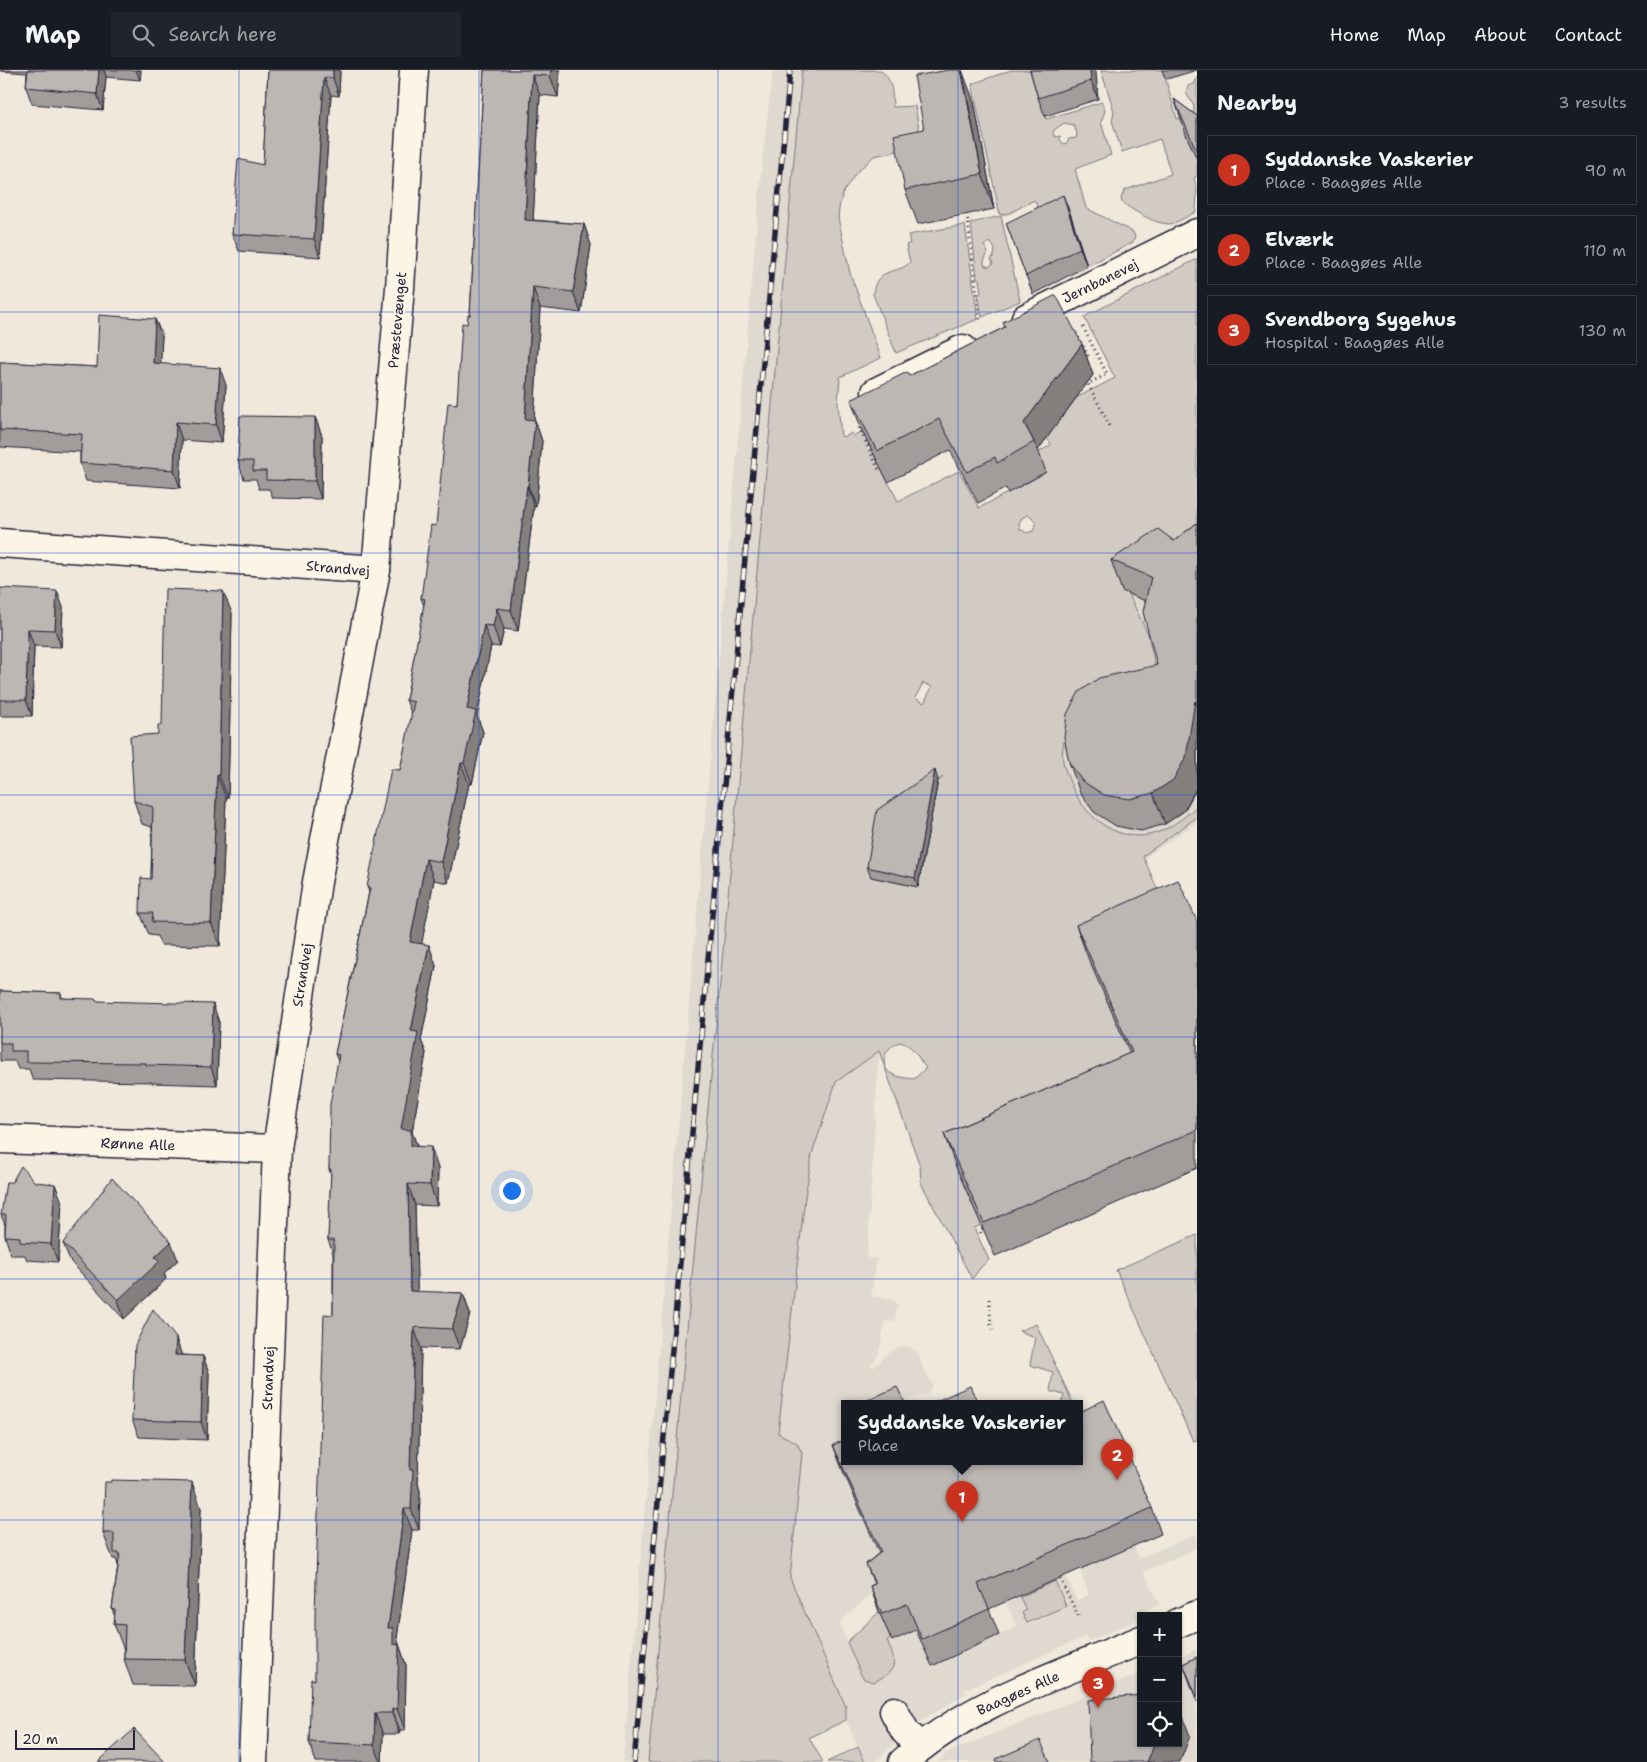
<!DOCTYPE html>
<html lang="en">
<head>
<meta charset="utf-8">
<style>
  :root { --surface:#171b24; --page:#20242c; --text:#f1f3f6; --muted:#9ea1a6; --line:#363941; --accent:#c8321e }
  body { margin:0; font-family:"Shantell Sans",sans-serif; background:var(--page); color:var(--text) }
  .controls { position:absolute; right:15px; bottom:15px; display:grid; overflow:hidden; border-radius:0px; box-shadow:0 1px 4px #0004 }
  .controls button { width:45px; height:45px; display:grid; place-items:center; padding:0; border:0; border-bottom:1px solid var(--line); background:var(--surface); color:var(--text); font:25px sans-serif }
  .scale { position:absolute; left:15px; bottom:12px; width:120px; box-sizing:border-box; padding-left:5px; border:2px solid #22223b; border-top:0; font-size:14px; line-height:18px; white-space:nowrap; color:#22223b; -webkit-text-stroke:4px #fcf5e5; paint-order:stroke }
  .you { position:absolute; left:511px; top:1120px; width:18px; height:18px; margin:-12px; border:4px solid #fff; border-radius:50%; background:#1a73e8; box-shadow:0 0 0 8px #1a73e833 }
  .badge { display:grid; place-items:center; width:32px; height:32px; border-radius:50%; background:var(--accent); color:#fff; font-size:16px; font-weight:700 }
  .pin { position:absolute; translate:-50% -41px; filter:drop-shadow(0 1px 2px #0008) }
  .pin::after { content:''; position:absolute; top:26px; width:18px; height:15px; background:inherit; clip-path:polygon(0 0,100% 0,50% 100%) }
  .popup { position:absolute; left:841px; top:1330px; width:242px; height:65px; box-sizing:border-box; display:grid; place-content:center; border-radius:0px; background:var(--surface); filter:drop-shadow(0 1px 4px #0005); font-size:16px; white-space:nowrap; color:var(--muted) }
  .popup b { font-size:19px; color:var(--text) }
  .popup::after { content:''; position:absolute; left:50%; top:100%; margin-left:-10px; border:10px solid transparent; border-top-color:var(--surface) }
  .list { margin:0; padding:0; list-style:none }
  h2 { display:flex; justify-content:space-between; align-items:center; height:65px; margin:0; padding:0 20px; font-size:21px }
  h2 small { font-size:16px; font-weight:400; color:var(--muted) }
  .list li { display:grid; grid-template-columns:32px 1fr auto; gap:15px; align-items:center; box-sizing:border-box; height:70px; margin:0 10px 10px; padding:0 10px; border:1px solid var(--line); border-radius:0px }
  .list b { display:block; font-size:19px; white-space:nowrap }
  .list p { margin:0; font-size:16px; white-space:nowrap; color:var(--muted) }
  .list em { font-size:16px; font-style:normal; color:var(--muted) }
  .icon { flex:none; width:28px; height:28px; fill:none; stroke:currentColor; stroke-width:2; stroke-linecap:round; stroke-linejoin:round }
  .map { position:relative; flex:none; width:1197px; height:1692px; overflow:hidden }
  header { display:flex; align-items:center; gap:30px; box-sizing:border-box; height:70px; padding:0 25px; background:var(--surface); border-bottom:1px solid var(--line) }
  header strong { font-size:24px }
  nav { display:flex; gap:28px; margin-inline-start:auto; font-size:18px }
  .search { width:350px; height:45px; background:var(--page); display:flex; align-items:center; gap:12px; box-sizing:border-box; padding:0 18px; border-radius:0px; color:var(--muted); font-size:19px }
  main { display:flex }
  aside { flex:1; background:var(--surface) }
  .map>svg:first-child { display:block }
  .built { fill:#e0d9cf }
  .green { fill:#d1cbc3; stroke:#7a767f; fill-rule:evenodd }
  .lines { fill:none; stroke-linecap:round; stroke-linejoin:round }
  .minor-casing { stroke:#22223b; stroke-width:31 }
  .path { stroke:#22223b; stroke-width:3; stroke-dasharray:1 4; stroke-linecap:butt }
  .minor { stroke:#fcf5e5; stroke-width:28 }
  .rail-casing { stroke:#22223b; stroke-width:5.5 }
  .rail { stroke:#fcf5e5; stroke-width:4; stroke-dasharray:11; stroke-linecap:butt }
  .wall { fill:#a29d9a; stroke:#22223b }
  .shaded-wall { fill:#84807d; stroke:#22223b }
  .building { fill:#bcb7b3; stroke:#22223b }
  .grid { fill:none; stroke:#1d4ed8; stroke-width:1; stroke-opacity:0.55 }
  .labels { text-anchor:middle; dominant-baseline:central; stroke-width:4; stroke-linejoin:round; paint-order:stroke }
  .street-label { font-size:14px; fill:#22223b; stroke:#fcf5e5 }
</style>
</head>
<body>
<header>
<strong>Map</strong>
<div class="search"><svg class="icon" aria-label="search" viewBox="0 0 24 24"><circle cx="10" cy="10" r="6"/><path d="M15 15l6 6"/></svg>Search here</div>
<nav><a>Home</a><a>Map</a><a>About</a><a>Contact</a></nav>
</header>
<main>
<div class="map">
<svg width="1197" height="1692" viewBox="0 0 1197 1692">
  <rect width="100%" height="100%" fill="#efe8db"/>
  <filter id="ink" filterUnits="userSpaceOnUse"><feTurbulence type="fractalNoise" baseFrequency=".02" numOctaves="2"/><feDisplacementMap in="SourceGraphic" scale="10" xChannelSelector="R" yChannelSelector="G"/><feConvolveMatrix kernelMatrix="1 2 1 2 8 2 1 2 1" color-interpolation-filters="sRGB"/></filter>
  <g filter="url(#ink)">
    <g class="built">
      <path d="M773 0H802L796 80 648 1692H623L763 83Z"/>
      <path d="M1128 524 1156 535 1164 611 1076 698 1080 723 1094 742 1116 756 1141 761 1197 717V752L1144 788 1129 766 1112 761 1093 748 1078 729 1061 689 1063 673 1067 661 1158 609 1148 564Z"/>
      <path d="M879 980 867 1188 877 1189 871 1226 894 1230 897 1234 895 1250 893 1252 885 1251 879 1283 876 1289 871 1294 873 1298 885 1286 898 1277 909 1276 919 1284 923 1299 933 1315 928 1324 891 1333H844L843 1401 890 1508 841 1551 840 1555 861 1605 894 1594 893 1583 887 1570 891 1568 892 1570 916 1560 932 1595 1017 1557 1006 1533 1020 1527 1027 1541 1065 1536 1055 1511 1066 1506 1077 1530 1089 1525 1080 1500 1032 1391 1134 1476 1139 1488 1197 1464V1478L1143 1502 1160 1534 1146 1540 1148 1545 1141 1546V1549L1088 1571 1087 1567H1084L966 1619 964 1621 967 1623 913 1656 875 1692H865L846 1650V1637L790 1508 802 1383 797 1373 778 1364 805 1127 812 1084 836 1012Z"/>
      <path d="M1197 1579V1692H938L945 1684 1141 1603V1673H1178V1587Z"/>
    </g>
    <g class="green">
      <path d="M802 0H880C893 9 892 22 893 37L915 36 922 76 874 86 856 103 844 121 840 132 838 148 850 203 881 288 840 307 838 334 841 366 844 367 852 363 853 366 862 361 898 431 959 401 979 438 1045 403 1035 384 1051 375 1037 348 1115 308 1084 247 1197 189V473L1126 519 1148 564 1158 609 1067 661C1059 687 1062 694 1073 719 1087 749 1121 775 1156 763 1171 758 1185 747 1197 736V747L1143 786 1158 821 1150 997 956 1097 982 1155 974 1158 989 1190 981 1197 972 1209 921 1113 920 1096 879 981 836 1012 812 1084 805 1127 778 1363 797 1373 802 1383 790 1508 846 1637V1650L809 1668 823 1692H648L684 1291 724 870ZM1027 445 1032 447 1036 454 1033 461 1027 463 1020 459 1019 453 1022 448ZM923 613 932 617 924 633 915 628ZM943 707 938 711 918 817 871 807 884 747ZM900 972C915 976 917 987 926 998L914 1009C908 1008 900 1008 894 1005 876 997 885 976 900 972Z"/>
      <path d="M1011 0H1031L1046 49 1102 32 1105 41 1101 52 1111 85 1075 99 1086 138 1133 162 1135 167 1132 173 1087 196 1070 144 1041 143 1034 130 1010 143 1000 145 972 14ZM1064 53 1074 55 1077 64 1076 68 1069 69 1067 73 1064 74 1060 70V66L1055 67 1053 64 1054 60Z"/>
      <path d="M1101 0H1163L1177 49 1193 44C1197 34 1189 31 1186 22L1188 16 1194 14 1197 7V106L1194 108 1197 120 1196 142C1189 145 1182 150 1174 153 1161 158 1133 141 1122 132L1121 128 1125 120 1171 104 1160 69 1122 82 1112 51 1114 41Z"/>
      <path d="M1001 146 1020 231 982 247 978 224 981 223 979 209 977 208 971 153ZM988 172C996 175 997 184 991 189L993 194 989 197 984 195V191L988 182 984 176Z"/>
      <path d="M965 155 978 249 896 283 873 224C876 195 900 205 910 192L906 175 910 173 908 165Z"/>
      <path d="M1197 1165V1370L1193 1371 1116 1200Z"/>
      <path d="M1036 1254 1073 1333H1062L1064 1325 1050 1321 1053 1302 1030 1295 1035 1267 1019 1261Z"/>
      <path d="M1055 1511 1066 1536 1027 1553 1022 1543 1026 1540 1020 1527Z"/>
      <path d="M879 1542 891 1568 887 1570C897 1594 898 1600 874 1612L864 1609 861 1605 847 1572Z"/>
      <path d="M858 1677 865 1692H827Z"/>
    </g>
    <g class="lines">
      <defs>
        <g id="minor">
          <path d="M1026 248 1197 163"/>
          <path d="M876 322 963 279"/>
          <path d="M0 473 376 500"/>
          <path d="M0 1069 277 1079"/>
          <path d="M1178 1553 1197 1545"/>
          <path d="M894 1641 905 1661 920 1677"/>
          <path d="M253 1692 277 1079 317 812 376 500 400 218 414 0"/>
          <path d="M903 1692C970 1632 1059 1605 1141 1570"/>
        </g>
      </defs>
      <use href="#minor" class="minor-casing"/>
      <g class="path">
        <path d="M967 144 980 250"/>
        <path d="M1083 257 1107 304 1088 314 1106 348 1110 359"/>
        <path d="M1076 263 1089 288 1085 289"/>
        <path d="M861 353 859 359 861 362 879 400 881 398"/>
        <path d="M981 1163 980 1160 983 1158"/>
        <path d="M989 1229 991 1254 994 1262"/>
        <path d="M1060 1509 1080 1549"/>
      </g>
      <use href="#minor" class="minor"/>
      <defs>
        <path id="rail" d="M634 1692 790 0"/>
      </defs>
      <use href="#rail" class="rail-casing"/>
      <use href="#rail" class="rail"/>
    </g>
    <g class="wall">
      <path d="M0 0H141L140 10 106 7 103 40 32 34 26 17 27 3 0 1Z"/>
      <path d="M268 0H340L339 26 331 25 320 187 239 181 232 164 263 95Z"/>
      <path d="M484 0H560L558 27 540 25 533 150 584 154 591 175 581 243 540 238 534 350H535L542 371 536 437 534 436 518 561 504 559 500 577 491 576 477 646 483 662 472 714H469L448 813 434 810 421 874 429 875 436 896 421 970 426 983 412 1062 417 1076 438 1098 437 1136 415 1135 417 1222 463 1223 470 1244 460 1279 421 1278 418 1414 420 1421 419 1460H412L397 1568 406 1595 405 1660H400L399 1664H383L382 1692H316L309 1672 315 1610 333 1245V1183L328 1170 331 1105 329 1099 338 991 335 984 369 822 367 817 400 700 412 645 406 630 424 536 421 528 436 456 457 334 467 254 470 245Z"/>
      <path d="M1030 0H1095L1098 29 1045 46 1038 28Z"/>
      <path d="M1162 0H1197L1167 9 1166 8H1165Z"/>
      <path d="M1174 29 1197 46V89L1187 67Z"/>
      <path d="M974 32 994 139 918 154 905 120Z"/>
      <path d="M1070 143 1087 196 1033 224 1006 153Z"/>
      <path d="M155 249 162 266 160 294 226 315 222 373 182 370 180 418 86 411 80 393V382L0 377V292L97 297Z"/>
      <path d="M1003 252 1082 274 1093 305 1038 380 1046 402 1008 423 1006 418 978 433 950 380 888 412 862 361 851 330 909 306 1005 257Z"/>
      <path d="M315 347 322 366 321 429 273 428 269 419H259L256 409H244L238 391Z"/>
      <path d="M1197 453V718L1184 741 1165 754 1141 761 1116 756 1094 742 1080 723 1069 692 1157 595 1145 531 1122 521 1111 490 1174 471Z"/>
      <path d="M0 518 63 537 61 577 34 576 32 646H0Z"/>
      <path d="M232 543 228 728H226L220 876 161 875 157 866 149 865 140 843 151 809 152 757 142 754 134 731 158 664 162 655Z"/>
      <path d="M938 710 918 817 871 807 867 797Z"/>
      <path d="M1197 851V1098L995 1186 956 1097 944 1064 1130 983 1088 888 1076 855Z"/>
      <path d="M0 921 61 923 62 928 97 931 219 952 217 1015 152 1013V1012L33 1010 29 999H18L15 991H0Z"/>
      <path d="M35 1112 62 1132 58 1192 27 1190 25 1185H11L5 1166V1155L1 1145Z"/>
      <path d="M63 1173 178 1190 164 1203 166 1209 124 1249 70 1191Z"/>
      <path d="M182 1285 203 1286 209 1303 207 1370 139 1367 132 1350Z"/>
      <path d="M833 1375 1152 1438 1161 1464 989 1539 999 1565 932 1596 916 1560 892 1571 879 1542 870 1516 874 1514 866 1494 879 1483 843 1401Z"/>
      <path d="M201 1438 195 1616 133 1615 124 1589V1580L114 1554 115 1547 112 1539 118 1495 116 1489H113L103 1463Z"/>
      <path d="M1197 1587V1632L1183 1594Z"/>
    </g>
    <g class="shaded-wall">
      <path d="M99 0H104L106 7 103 40 97 24Z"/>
      <path d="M136 0H141L140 10Z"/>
      <path d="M333 0H340L339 26 333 8Z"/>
      <path d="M551 0H560L558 27 550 6Z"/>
      <path d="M962 0 974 32 994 139 982 104Z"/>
      <path d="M1090 0H1095L1096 2 1098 29 1091 11Z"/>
      <path d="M532 5 540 25 532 171 525 150Z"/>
      <path d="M324 8 331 25 320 187 314 169Z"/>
      <path d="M1063 125 1070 143 1087 196 1080 178Z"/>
      <path d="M584 154 591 175 581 243 573 222Z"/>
      <path d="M533 217 540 238 533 370 525 349Z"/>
      <path d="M155 249 162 266 160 311 153 293Z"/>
      <path d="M1082 274 1093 305 1038 380 1034 372 1024 353Z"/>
      <path d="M220 298 226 315 222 373 216 355Z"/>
      <path d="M315 347 322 366 321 429 315 411Z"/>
      <path d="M535 350 542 371 536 437 528 416Z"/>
      <path d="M176 352 182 370 180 418 174 400Z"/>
      <path d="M527 416 534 436 518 561 511 540Z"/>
      <path d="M57 521 63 537 61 577 55 560Z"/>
      <path d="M223 521 232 543 228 728 219 705Z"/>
      <path d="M497 538 504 559 500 577 493 556Z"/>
      <path d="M484 555 491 576 477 646 483 662 472 714 464 693 467 639Z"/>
      <path d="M28 559 34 576 32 646 26 630Z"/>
      <path d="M1195 631 1197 638V717L1184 741 1165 754 1153 723Z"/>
      <path d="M461 693 469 714 448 813 441 792Z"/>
      <path d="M935 700 938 710 918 817 915 808Z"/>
      <path d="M217 705 226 728 220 876 211 853Z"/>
      <path d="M426 789 434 810 418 893 410 872Z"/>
      <path d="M429 875 436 896 421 970 426 983 412 1062 419 1081 411 1076 401 1059 411 961Z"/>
      <path d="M213 934 219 952 217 1015 211 997Z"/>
      <path d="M431 1077 438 1098 437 1136 430 1115Z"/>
      <path d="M55 1114 62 1132 58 1192 51 1174Z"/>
      <path d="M408 1114 415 1135 418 1242 410 1221Z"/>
      <path d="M171 1172 178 1190 164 1203 166 1209 124 1249 118 1230 155 1187Z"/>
      <path d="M463 1223 470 1244 460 1279 452 1259Z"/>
      <path d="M414 1257 421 1278 418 1414 420 1421 419 1460 411 1439 410 1400Z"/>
      <path d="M176 1268 182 1286 175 1285Z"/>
      <path d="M203 1286 209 1303 207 1370 201 1352Z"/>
      <path d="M192 1412 201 1438 195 1616 185 1590Z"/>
      <path d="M404 1439 412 1460 397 1568 406 1595 405 1660 397 1639 388 1558Z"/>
      <path d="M1178 1633 1190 1666 1180 1692H1147L1155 1673H1178Z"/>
      <path d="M392 1639 400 1660 399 1664 392 1643Z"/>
      <path d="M375 1643 383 1664 382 1692H381L374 1675Z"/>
    </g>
    <g class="building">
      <path d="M28 0H99L97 24 26 17Z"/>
      <path d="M268 0H333V8H324L314 169 232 164 238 89 263 95Z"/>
      <path d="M484 0H551L550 6 532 5 525 150 584 154 573 222 533 217 525 349 535 350 528 416H527L511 540 497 538 493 556 484 555 467 639 476 641 464 693H461L441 792 426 789 410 872 429 875 411 961 418 962 401 1059 411 1060V1076L431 1077 430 1115 408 1114 410 1221 463 1223 452 1259 414 1257 410 1400H413L411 1439H404L388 1558H393V1574L399 1575 397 1639H392V1643H375L374 1675 309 1672 311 1609 315 1610V1546L324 1244 333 1245 334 1170H328L331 1099H329L330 1034 339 985 335 984 370 818 367 817 391 699 400 700 414 632 406 630 425 529 421 528 431 455 436 456 448 333 457 334 462 253 467 254 468 245H470Z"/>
      <path d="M949 0H961L982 104 905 120 894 65 924 59 914 6Z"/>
      <path d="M1030 0H1090L1091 11 1038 28Z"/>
      <path d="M1174 29 1197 46V82Z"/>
      <path d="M1063 125 1080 178 1026 206 1006 153Z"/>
      <path d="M1056 225 1082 274 1024 353 1034 372 997 393 995 387 967 402 939 349 877 381 851 330 907 302 909 306 1005 257 1003 252Z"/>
      <path d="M99 245 155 249 153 293 220 298 216 355 176 352 174 400 80 393 82 364 0 360V292L97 297Z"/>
      <path d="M240 346 315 347V411L266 410V401H253V391H238Z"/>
      <path d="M1197 453V632L1195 631 1186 687 1173 710 1153 723 1130 729 1104 725 1082 711 1069 692 1064 667 1067 644 1079 622 1099 608 1157 595 1143 542 1151 507 1111 490 1158 459 1174 471Z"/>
      <path d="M0 518 57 521 55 560 28 559 26 630H0Z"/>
      <path d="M165 519 223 521 219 705H217L211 853 152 852 153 843H140L141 808 151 809 153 737 134 731 130 666 158 664V655H162Z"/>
      <path d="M935 700 915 808 867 797 877 740Z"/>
      <path d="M1178 810 1197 851V1060L984 1153 944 1064 1132 982 1076 855Z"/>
      <path d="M0 921 61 923V928L96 929V931L213 934 211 997 146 995V993L26 992V981H11V973H0Z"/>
      <path d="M21 1096 35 1112 55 1114 51 1174 20 1172V1167L5 1166 6 1145H1L6 1112H12Z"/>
      <path d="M112 1108 171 1172 155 1187 160 1191 118 1230 63 1173Z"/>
      <path d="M153 1239 176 1268 175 1285 203 1286 201 1352 132 1350 135 1275Z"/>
      <path d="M970 1316 978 1333H932Z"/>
      <path d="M897 1317 905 1333H861Z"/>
      <path d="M1104 1330 1152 1438 978 1514 989 1539 922 1569 907 1534 882 1544 870 1516 875 1514 866 1494 881 1482 833 1375 844 1370V1391H1080V1342Z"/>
      <path d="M111 1410 192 1412 185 1590 124 1589 125 1555 114 1554 115 1540 112 1539 120 1483H114V1463H103L105 1412H111Z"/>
      <path d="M1197 1587V1627L1183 1594Z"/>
      <path d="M1141 1625V1673H1155L1147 1692H1090L1088 1630Z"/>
      <path d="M134 1659 165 1692H98Z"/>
      <path d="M1040 1670 1050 1692H997L996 1689Z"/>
    </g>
  </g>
  <path class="grid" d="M239 0V1692M479 0V1692M718 0V1692M958 0V1692M0 242H1197M0 483H1197M0 725H1197M0 967H1197M0 1209H1197M0 1450H1197"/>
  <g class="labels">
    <g class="street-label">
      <text transform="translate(1100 211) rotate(-26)">Jernbanevej</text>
      <text transform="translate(397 250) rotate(-85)">Præstevænget</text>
      <text transform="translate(338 498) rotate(5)">Strandvej</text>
      <text transform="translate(302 905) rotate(-81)">Strandvej</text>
      <text transform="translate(138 1074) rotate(2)">Rønne Alle</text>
      <text transform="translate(268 1308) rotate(-88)">Strandvej</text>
      <text transform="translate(1018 1623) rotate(-24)">Baagøes Alle</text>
    </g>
  </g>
</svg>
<div class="controls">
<button>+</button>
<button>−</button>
<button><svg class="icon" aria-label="locate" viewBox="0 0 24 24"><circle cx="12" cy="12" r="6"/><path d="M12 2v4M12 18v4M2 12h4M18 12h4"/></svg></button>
</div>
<div class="scale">20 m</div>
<div class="you"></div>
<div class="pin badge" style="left:962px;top:1452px">1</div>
<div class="popup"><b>Syddanske Vaskerier</b>Place</div>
<div class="pin badge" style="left:1117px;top:1410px">2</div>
<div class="pin badge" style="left:1098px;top:1638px">3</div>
</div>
<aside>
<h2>Nearby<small>3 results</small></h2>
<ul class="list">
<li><span class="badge">1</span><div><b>Syddanske Vaskerier</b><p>Place · Baagøes Alle</p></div><em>90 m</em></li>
<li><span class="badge">2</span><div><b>Elværk</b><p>Place · Baagøes Alle</p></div><em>110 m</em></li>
<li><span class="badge">3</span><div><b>Svendborg Sygehus</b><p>Hospital · Baagøes Alle</p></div><em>130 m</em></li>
</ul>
</aside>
</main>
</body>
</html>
